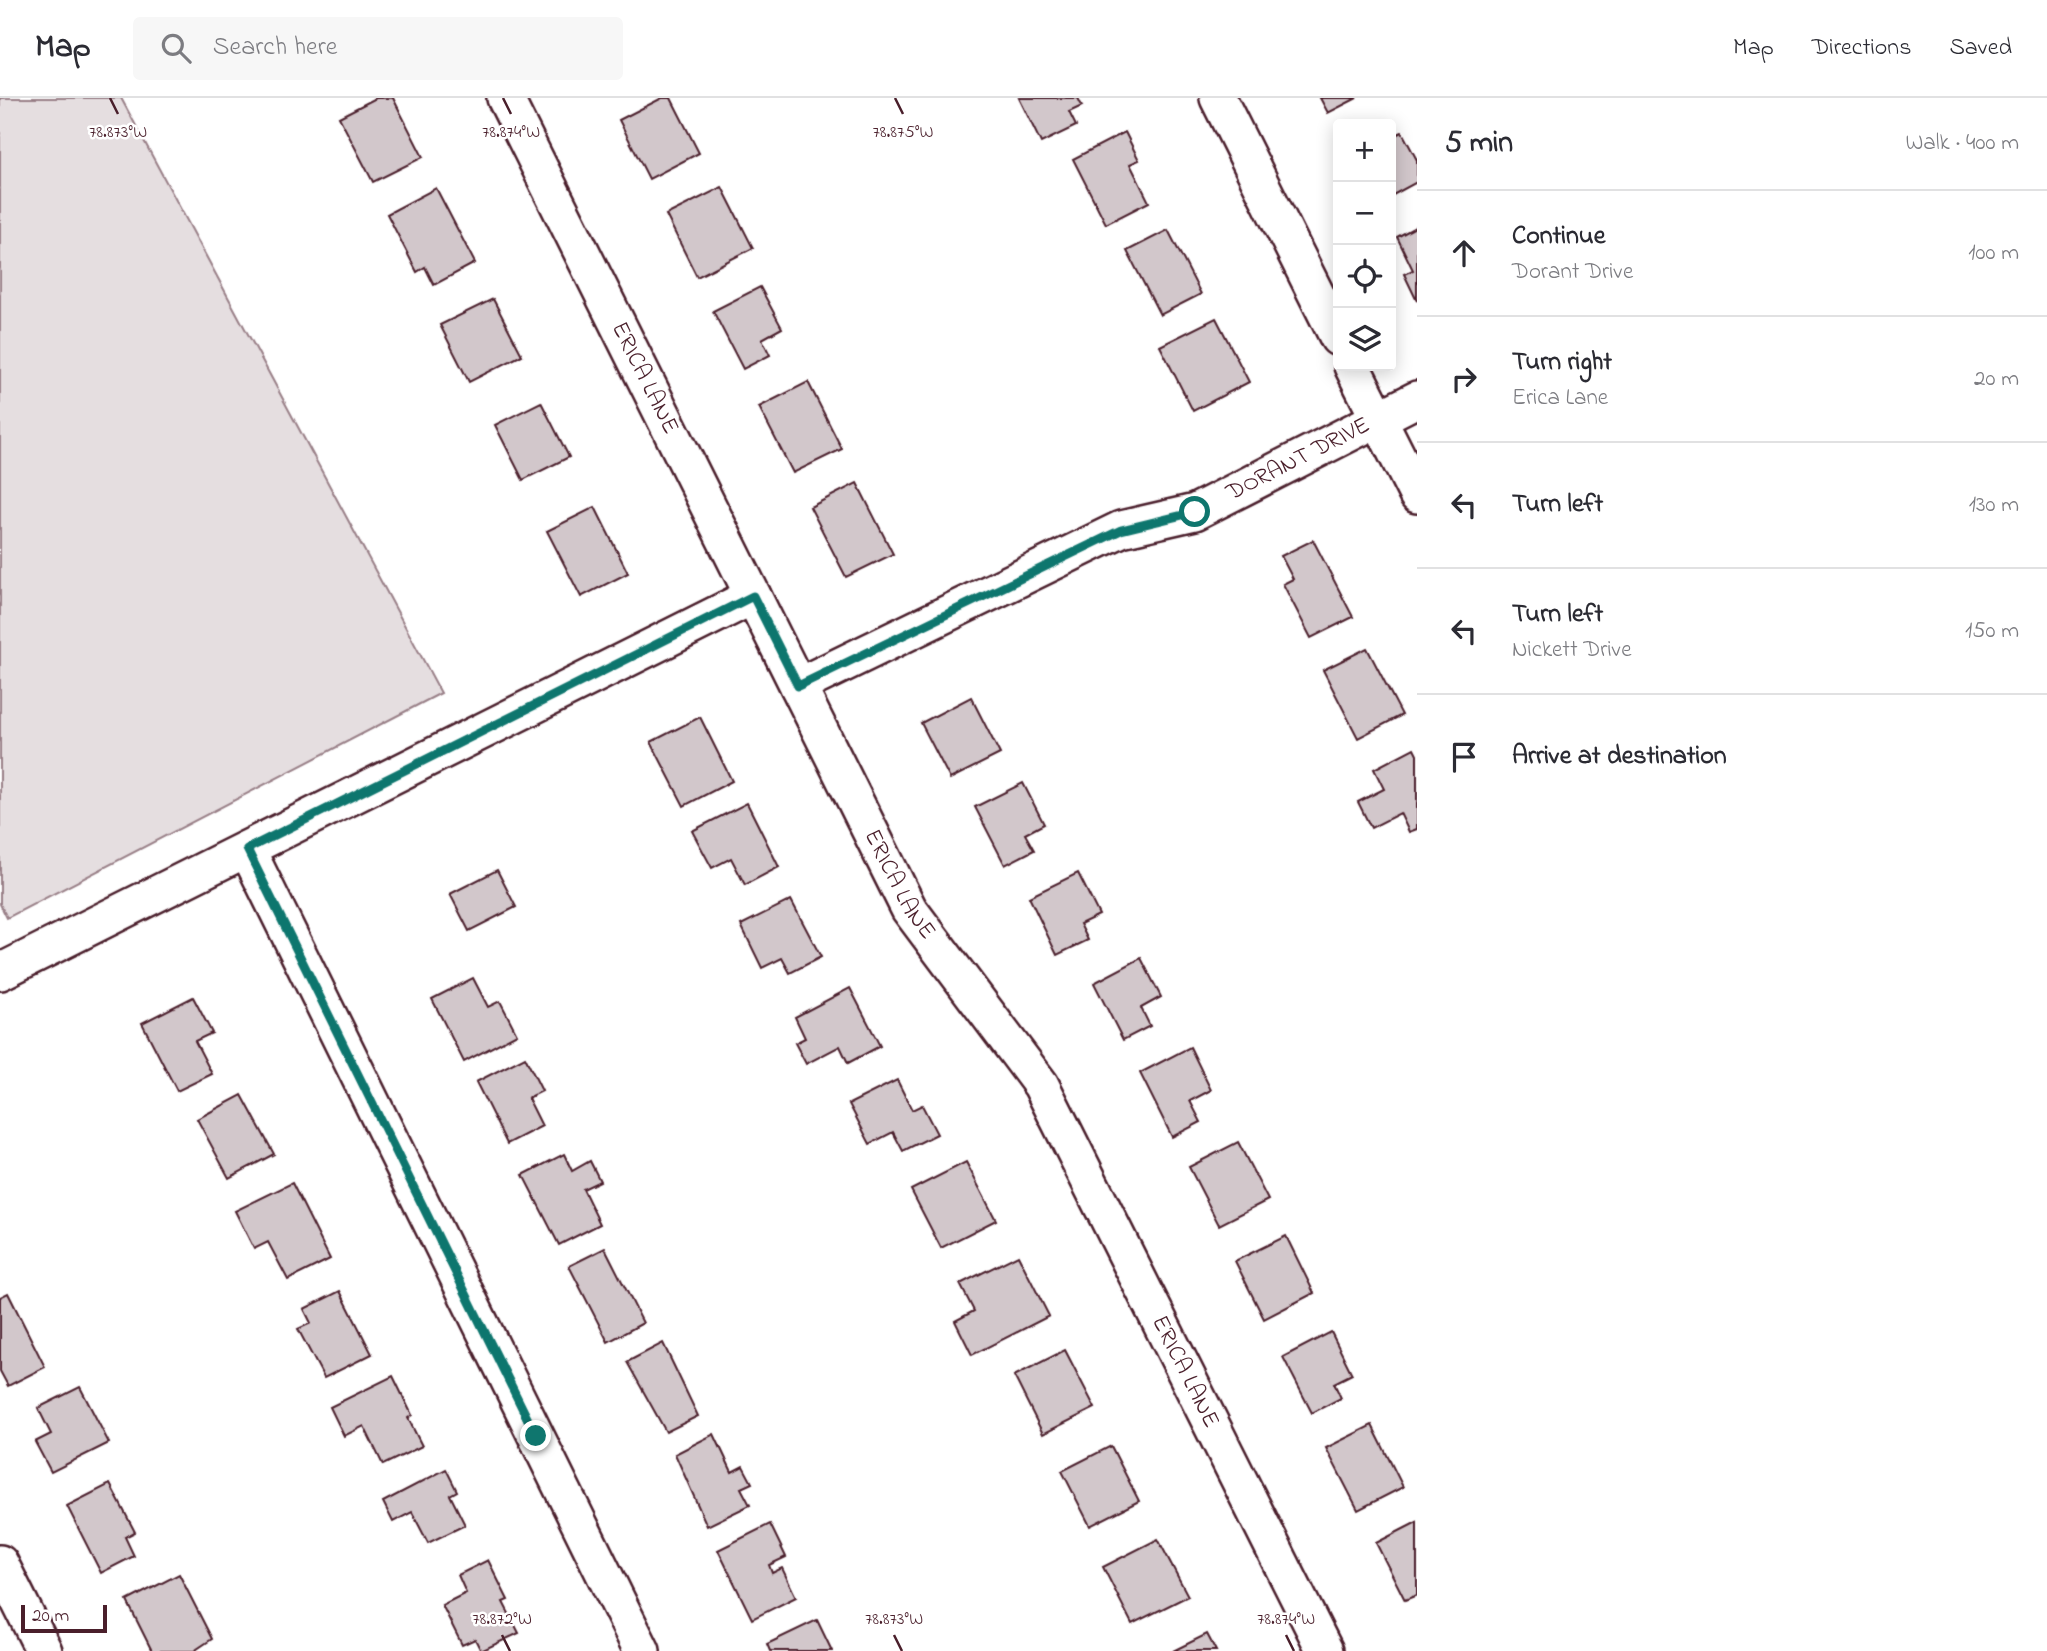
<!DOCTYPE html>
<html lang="en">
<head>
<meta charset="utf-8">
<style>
  :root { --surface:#fff; --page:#f7f7f7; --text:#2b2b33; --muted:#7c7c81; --line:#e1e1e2 }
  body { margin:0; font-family:"Indie Flower",sans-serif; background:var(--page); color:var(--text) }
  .controls { position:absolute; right:21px; top:21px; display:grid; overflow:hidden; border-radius:7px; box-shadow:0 4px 18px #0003 }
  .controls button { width:63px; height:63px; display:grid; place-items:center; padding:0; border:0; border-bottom:2px solid var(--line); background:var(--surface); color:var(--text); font:35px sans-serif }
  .scale { position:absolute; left:21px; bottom:18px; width:86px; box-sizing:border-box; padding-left:7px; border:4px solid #4a1f2b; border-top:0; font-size:19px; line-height:24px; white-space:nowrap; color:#4a1f2b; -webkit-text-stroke:5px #fff; paint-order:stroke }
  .stop { position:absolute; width:21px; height:21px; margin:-16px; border:5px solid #0f766e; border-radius:50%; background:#fff }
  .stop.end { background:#0f766e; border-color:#fff; box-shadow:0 2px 7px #0008 }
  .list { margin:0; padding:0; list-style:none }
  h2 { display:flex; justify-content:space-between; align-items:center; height:91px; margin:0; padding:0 28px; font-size:30px }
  h2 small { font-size:23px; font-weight:400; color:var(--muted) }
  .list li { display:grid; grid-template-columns:46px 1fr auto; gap:21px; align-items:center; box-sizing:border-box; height:126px; padding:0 28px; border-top:2px solid var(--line) }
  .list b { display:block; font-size:26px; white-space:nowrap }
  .list p { margin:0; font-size:23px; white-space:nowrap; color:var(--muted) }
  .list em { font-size:23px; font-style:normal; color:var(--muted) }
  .icon { flex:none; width:38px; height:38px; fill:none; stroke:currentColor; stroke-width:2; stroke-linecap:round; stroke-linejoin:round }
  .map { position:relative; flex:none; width:1417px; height:1553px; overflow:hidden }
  header { display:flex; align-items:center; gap:42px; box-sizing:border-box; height:98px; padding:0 35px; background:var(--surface); border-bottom:2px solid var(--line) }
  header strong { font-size:33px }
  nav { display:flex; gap:38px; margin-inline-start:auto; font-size:24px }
  .search { width:490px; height:63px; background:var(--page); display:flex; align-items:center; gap:18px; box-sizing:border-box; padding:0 24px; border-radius:7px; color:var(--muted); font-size:26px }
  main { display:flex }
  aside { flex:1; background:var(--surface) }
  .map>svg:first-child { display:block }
  .green { fill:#e5dee0; stroke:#987e86; stroke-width:2 }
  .building { fill:#d2c7cb; stroke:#4a1f2b; stroke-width:2 }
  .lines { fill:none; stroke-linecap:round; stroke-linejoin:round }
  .minor-casing { stroke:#4a1f2b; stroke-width:40 }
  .minor { stroke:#fff; stroke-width:35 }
  .route { stroke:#0f766e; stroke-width:9 }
  .ticks { fill:none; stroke:#4a1f2b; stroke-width:2.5 }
  .labels { text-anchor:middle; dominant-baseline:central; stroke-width:5; stroke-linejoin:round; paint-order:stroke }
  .street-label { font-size:24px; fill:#4a1f2b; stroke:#fff }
  .ticks-label { font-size:18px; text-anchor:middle; fill:#4a1f2b; stroke:#fff; stroke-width:5; stroke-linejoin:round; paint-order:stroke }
</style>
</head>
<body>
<header>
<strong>Map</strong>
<div class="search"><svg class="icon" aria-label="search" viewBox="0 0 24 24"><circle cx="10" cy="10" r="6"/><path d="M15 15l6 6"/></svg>Search here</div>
<nav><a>Map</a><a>Directions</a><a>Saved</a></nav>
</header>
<main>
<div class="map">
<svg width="1417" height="1553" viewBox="0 0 1417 1553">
  <rect width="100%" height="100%" fill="#fff"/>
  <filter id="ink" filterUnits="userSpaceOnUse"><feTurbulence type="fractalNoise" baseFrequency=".0143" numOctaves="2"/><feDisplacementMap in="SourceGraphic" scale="14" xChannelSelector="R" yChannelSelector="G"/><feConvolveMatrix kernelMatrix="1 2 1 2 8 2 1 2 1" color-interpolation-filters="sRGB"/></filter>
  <g filter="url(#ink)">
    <path class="green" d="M0 0H121L441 595 7 820 0 806Z"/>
    <g class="building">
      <path d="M376 0H393L423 59 373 84 339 19Z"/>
      <path d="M662 0H671L699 55 649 81 619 22Z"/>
      <path d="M1019 0H1078L1082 8 1069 14 1076 28 1041 45Z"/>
      <path d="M1320 0H1357L1328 15Z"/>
      <path d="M1125 34 1139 62 1130 66 1149 104 1106 126 1073 61Z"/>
      <path d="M1391 34 1393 38 1402 34 1417 62V84L1391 98Z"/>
      <path d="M722 89 753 150 697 179 666 117Z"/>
      <path d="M436 90 475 165 434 187 425 169 417 174 387 116Z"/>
      <path d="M1417 128V203L1404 176 1413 172 1397 139Z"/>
      <path d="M1168 132 1201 196 1160 217 1127 153Z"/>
      <path d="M760 189 782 230 762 241 770 257 743 271 713 213Z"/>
      <path d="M493 201 522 257 469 284 440 227Z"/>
      <path d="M1216 220 1249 284 1193 313 1160 248Z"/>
      <path d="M808 284 842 351 793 375 759 309Z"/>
      <path d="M541 304 569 359 523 382 495 327Z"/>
      <path d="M857 385 893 456 846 479 810 409Z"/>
      <path d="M595 409 628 475 581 499 547 433Z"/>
      <path d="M1313 442 1353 519 1311 540 1283 486 1293 481 1281 458Z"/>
      <path d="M1367 550 1402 617 1358 640 1323 572Z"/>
      <path d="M971 599 1000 656 950 681 921 625Z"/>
      <path d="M700 619 732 683 684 708 651 644Z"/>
      <path d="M1414 650 1417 656V731L1409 734 1400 715 1371 730 1358 704 1384 691 1374 671Z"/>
      <path d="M1023 685 1044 726 1025 736 1034 752 1005 767 975 709Z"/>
      <path d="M747 705 779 769 745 787 731 760 712 770 692 733Z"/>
      <path d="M497 772 516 809 469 833 450 796Z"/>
      <path d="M1078 775 1099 817 1080 826 1088 842 1057 857 1029 799Z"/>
      <path d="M791 802 821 859 790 875 782 860 762 870 741 827Z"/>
      <path d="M1141 860 1161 899 1141 910 1150 928 1123 942 1094 885Z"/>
      <path d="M473 880 488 909 500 903 517 936 464 964 432 901Z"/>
      <path d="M850 890 880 948 848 965 840 948 806 966 795 945 805 940 795 919Z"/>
      <path d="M193 899 212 935 195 943 212 976 177 993 142 925Z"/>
      <path d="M1190 949 1211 992 1190 1003 1201 1024 1172 1039 1140 975Z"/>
      <path d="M525 959 542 993 528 1000 542 1028 507 1046 476 984Z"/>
      <path d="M897 982 912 1012 922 1007 937 1036 903 1053 893 1034 870 1046 849 1006Z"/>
      <path d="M242 997 274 1056 229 1080 197 1021Z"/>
      <path d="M1238 1044 1268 1102 1219 1127 1189 1069Z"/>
      <path d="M564 1056 572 1073 590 1063 600 1083 583 1091 600 1126 559 1147 523 1077Z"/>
      <path d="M966 1064 996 1122 941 1150 911 1092Z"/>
      <path d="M292 1085 330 1161 288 1182 268 1144 254 1151 235 1113Z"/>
      <path d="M1286 1138 1314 1195 1264 1221 1235 1163Z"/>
      <path d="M605 1150 643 1225 608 1244 569 1168Z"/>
      <path d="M1018 1157 1049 1218 972 1257 955 1223 974 1213 960 1186Z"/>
      <path d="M340 1193 372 1256 324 1280 298 1231 311 1225 304 1211Z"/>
      <path d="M8 1195 45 1269 8 1288 0 1273V1199Z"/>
      <path d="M1331 1234 1352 1276 1334 1285 1341 1300 1312 1315 1283 1259Z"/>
      <path d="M663 1245 698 1318 666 1334 627 1264Z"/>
      <path d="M1065 1252 1095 1310 1043 1336 1014 1278Z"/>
      <path d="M393 1278 412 1317 408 1320 422 1348 383 1367 364 1328 344 1338 330 1309Z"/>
      <path d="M80 1289 109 1345 51 1374 35 1344 51 1336 38 1310Z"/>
      <path d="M1372 1327 1403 1389 1358 1412 1326 1350Z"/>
      <path d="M714 1336 732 1374 743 1368 752 1385 741 1390 750 1407 707 1428 675 1356Z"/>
      <path d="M1111 1348 1139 1403 1090 1428 1062 1373Z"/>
      <path d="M446 1371 457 1393 450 1397 465 1427 428 1445 412 1414 393 1424 383 1404Z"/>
      <path d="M110 1386 135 1434 125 1439 134 1458 101 1475 67 1408Z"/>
      <path d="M1417 1424V1497L1405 1502 1376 1445Z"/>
      <path d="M770 1426 786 1459 769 1467 772 1475 782 1470 796 1499 752 1521 718 1452Z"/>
      <path d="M1158 1441 1188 1498 1132 1526 1103 1469Z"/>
      <path d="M488 1462 508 1502 503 1504 519 1535 481 1553 475 1541 462 1547 442 1507 466 1495 458 1477Z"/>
      <path d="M179 1476 212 1541 194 1553H152L127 1503Z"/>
      <path d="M817 1522 832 1553H770L767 1546Z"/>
      <path d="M1207 1536 1216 1553H1173Z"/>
    </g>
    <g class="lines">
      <defs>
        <g id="minor">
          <path id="s1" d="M505 0 909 811 1041 987 1325 1553"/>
          <path d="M1218 0 1338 240"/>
          <path d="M1352 268 1417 397"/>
          <path id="s2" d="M798 588 1121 431 1195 414 1417 301"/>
          <path d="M247 751 642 1553"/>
          <path d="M0 874 753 498"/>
          <path d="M0 1465 44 1553"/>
        </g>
      </defs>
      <use href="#minor" class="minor-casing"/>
      <use href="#minor" class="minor"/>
    </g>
  </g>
  <g class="lines" filter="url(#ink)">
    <path class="route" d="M536 1338 247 751 753 498 798 588 1121 432 1195 414"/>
  </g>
  <path class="ticks" d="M110 0 118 16M503 0 511 16M895 0 903 16M502 1537 510 1553M894 1537 902 1553M1286 1537 1294 1553"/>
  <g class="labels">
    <g class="street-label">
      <text stroke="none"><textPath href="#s1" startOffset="313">ERICA LANE</textPath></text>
      <text stroke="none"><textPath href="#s2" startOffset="551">DORANT DRIVE</textPath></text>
      <text stroke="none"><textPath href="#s1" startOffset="880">ERICA LANE</textPath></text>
      <text stroke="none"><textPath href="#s1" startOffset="1447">ERICA LANE</textPath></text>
    </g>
  </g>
  <g class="ticks-label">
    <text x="118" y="39">78.873°W</text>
    <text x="511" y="39">78.874°W</text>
    <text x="903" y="39">78.875°W</text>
    <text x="502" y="1526">78.872°W</text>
    <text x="894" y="1526">78.873°W</text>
    <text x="1286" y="1526">78.874°W</text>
  </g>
</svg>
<div class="controls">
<button>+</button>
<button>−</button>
<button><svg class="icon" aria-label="locate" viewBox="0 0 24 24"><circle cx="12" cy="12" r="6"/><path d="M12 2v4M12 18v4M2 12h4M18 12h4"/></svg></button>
<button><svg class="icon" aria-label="layers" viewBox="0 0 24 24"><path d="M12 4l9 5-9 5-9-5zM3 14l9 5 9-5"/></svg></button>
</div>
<div class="scale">20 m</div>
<div class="stop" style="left:1195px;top:414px"></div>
<div class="stop end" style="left:536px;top:1338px"></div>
</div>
<aside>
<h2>5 min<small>Walk · 400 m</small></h2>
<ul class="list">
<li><svg class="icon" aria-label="ahead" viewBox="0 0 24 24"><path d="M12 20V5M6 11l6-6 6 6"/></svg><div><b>Continue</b><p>Dorant Drive</p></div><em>100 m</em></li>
<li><svg class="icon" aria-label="right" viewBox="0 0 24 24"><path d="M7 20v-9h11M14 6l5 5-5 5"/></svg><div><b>Turn right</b><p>Erica Lane</p></div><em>20 m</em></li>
<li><svg class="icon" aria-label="left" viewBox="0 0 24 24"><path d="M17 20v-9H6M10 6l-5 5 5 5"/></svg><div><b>Turn left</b></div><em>130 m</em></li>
<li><svg class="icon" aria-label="left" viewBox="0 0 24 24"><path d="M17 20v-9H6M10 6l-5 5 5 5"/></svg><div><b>Turn left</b><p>Nickett Drive</p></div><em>150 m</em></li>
<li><svg class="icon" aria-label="arrive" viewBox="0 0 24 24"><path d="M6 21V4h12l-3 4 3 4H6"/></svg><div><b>Arrive at destination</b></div></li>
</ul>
</aside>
</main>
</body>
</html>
